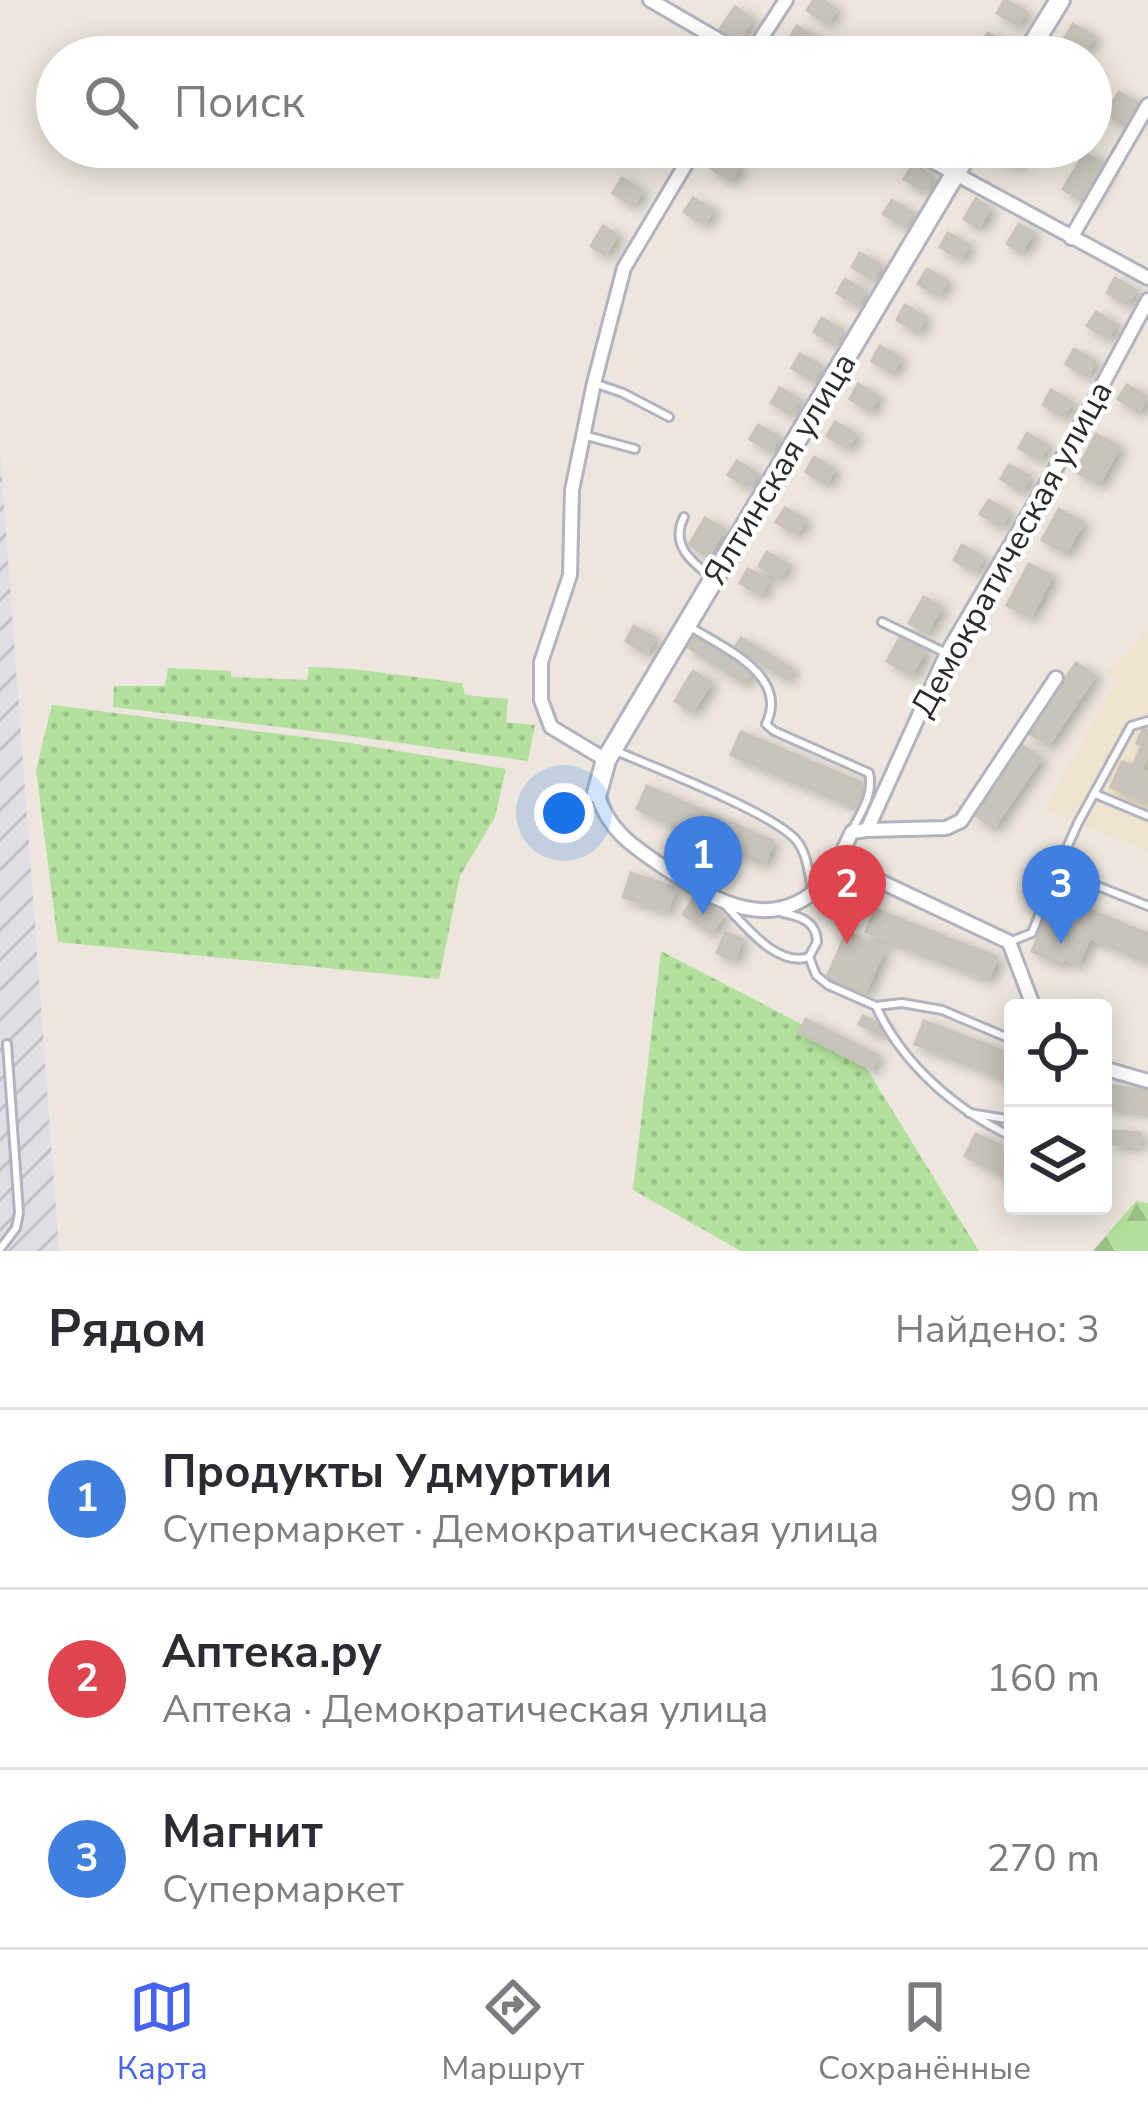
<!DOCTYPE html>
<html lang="ru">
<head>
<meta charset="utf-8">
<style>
  :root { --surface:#fff; --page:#f2f2f3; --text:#2b2b33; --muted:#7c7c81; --line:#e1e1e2; --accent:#4663f2 }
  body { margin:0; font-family:"Nunito Sans",sans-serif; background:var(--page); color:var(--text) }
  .controls { position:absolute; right:36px; bottom:36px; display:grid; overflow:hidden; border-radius:12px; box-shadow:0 6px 30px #0003 }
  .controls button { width:108px; height:108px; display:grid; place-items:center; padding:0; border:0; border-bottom:3px solid var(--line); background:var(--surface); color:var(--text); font:60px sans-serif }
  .you { position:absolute; left:564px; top:813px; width:42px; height:42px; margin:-30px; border:9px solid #fff; border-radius:50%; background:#1a73e8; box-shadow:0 0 0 18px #1a73e833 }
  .badge { display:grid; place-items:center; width:78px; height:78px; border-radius:50%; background:var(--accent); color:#fff; font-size:39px; font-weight:700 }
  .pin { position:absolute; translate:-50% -99px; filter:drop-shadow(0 3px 6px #0008) }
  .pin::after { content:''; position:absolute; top:63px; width:42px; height:36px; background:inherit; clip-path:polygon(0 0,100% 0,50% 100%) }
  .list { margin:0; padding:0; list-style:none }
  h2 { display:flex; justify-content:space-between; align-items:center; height:156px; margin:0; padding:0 48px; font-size:51px }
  h2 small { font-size:39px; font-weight:400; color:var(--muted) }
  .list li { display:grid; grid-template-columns:78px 1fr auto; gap:36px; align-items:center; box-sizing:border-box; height:180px; padding:0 48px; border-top:3px solid var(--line) }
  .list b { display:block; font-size:45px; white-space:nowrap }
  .list p { margin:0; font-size:39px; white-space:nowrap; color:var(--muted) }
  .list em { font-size:39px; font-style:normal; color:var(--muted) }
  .icon { flex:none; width:66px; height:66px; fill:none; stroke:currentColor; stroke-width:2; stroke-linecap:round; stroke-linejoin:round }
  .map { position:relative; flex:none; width:1148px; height:1251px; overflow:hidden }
  .search { position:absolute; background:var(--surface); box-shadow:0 6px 30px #0003; left:36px; right:36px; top:36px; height:132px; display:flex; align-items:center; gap:30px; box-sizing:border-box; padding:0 42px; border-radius:66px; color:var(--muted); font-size:45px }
  .sheet { height:696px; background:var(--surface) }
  nav { display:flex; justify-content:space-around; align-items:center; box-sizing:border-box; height:168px; border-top:3px solid var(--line); background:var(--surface); font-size:33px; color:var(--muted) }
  nav a { display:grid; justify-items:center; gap:6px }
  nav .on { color:var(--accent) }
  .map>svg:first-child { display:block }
  .industrial { fill:url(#industrial-furrows) }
  .education { fill:#ede3ce }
  .grass { fill:url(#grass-dots) }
  .forest { fill:url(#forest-firs) }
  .building { fill:#c8c4bc; stroke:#c8c2b8; stroke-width:3; filter:url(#shadow) }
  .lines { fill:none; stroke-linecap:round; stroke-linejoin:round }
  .lane-casing { stroke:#b1b4be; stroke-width:12 }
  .street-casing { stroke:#b1b4be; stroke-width:18 }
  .secondary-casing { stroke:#b1b4be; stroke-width:24 }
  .lane { stroke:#fff; stroke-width:6 }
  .street { stroke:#fff; stroke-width:12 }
  .secondary { stroke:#fff; stroke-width:18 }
  .labels { text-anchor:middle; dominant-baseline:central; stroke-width:9; stroke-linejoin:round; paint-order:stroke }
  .street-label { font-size:33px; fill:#2b2b2b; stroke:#fff }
</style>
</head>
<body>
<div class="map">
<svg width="1148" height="1251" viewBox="0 0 1148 1251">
  <defs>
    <pattern id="industrial-furrows" width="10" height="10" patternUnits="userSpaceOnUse" patternTransform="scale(3)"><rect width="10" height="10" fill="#e0dee5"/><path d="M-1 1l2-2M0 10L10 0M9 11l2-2" fill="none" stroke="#c0bfc5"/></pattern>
    <pattern id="grass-dots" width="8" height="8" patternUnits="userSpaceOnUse" patternTransform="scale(3)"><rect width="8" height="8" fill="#b3e09d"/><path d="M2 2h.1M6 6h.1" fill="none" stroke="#9ac087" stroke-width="1.8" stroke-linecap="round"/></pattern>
    <pattern id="forest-firs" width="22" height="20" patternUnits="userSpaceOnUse" patternTransform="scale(3)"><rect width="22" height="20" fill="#b3e09d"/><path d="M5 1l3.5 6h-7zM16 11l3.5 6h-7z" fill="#9ac087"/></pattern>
    <filter id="shadow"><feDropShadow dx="6" dy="4" stdDeviation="6" flood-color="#0004"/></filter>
  </defs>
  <rect width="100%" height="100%" fill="#ece6de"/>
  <path class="industrial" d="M0 451 59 1251H0Z"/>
  <path class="education" d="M1148 630V851L1044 810 1117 679 1107 673Z"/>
  <g class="grass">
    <path d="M309 667 353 669 462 683 465 695 508 699 506 722 535 725 528 761 345 735 113 707 114 686H165L168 668 231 671V677L307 680Z"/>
    <path d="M52 705 351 743 506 769 495 817 460 876 439 979 58 942 36 770Z"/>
    <path d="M661 951 857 1053 979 1251H741L633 1190Z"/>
  </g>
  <path class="forest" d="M1136 1201 1148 1203V1251H1093Z"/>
  <g class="building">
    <path d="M814 0H822L836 9 827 23 807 10Z"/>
    <path d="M1005 0 1026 11 1017 25 997 13Z"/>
    <path d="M735 7 752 19 738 41 720 29Z"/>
    <path d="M1073 24 1094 36 1085 50 1065 38Z"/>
    <path d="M797 26 817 39 808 53 788 41Z"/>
    <path d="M988 33 1008 45 1001 57H986L976 51Z"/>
    <path d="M1119 92 1141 106 1128 127 1106 114Z"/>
    <path d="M999 147H1018L1024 151 1015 165 995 153Z"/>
    <path d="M1085 153 1109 167 1087 204 1063 189Z"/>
    <path d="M719 154 739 166 731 181 711 168Z"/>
    <path d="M913 164 933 176 925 191 904 179Z"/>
    <path d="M622 178 642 191 633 205 613 193Z"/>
    <path d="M693 198 713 210 704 224 684 212Z"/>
    <path d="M976 199 990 208 978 228 964 219Z"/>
    <path d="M892 200 912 212 904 226 883 214Z"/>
    <path d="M1019 224 1033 232 1021 252 1007 244Z"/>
    <path d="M603 226 617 235 605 255 591 246Z"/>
    <path d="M948 233 969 245 960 259 940 247Z"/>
    <path d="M860 253 881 265 872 279 852 267Z"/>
    <path d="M927 269 947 281 938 295 918 284Z"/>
    <path d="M1115 278 1136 290 1127 304 1107 293Z"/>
    <path d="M845 279 865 291 857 305 837 293Z"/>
    <path d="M905 305 925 317 917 332 897 320Z"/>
    <path d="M1096 312 1116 324 1108 338 1087 326Z"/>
    <path d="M822 318 842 330 834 344 814 332Z"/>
    <path d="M880 346 900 358 892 373 872 361Z"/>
    <path d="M1074 349 1095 361 1087 376 1066 364Z"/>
    <path d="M800 354 821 366 812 380 792 368Z"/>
    <path d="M858 384 878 396 870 411 850 399Z"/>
    <path d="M1127 385 1147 397 1138 412 1118 399Z"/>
    <path d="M780 388 800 400 792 414 771 403Z"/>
    <path d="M1051 390 1072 402 1063 416 1043 405Z"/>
    <path d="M835 422 856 434 847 448 827 436Z"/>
    <path d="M758 425 779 437 770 451 750 439Z"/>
    <path d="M1027 433 1047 445 1039 459 1019 448Z"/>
    <path d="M1096 434 1119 447 1099 484 1076 472Z"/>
    <path d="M814 457 834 469 826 484 806 472Z"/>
    <path d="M737 461 757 473 749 487 728 475Z"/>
    <path d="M1009 465 1030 476 1021 491 1001 479Z"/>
    <path d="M989 500 1009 512 1001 526 980 514Z"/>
    <path d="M785 508 805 519 796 534 776 522Z"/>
    <path d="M1059 509 1083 522 1066 553 1042 540Z"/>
    <path d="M705 518 724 529 708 556 689 545Z"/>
    <path d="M962 545 983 557 975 571 954 560Z"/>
    <path d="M767 552 788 564 779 578 759 566Z"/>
    <path d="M1029 564 1052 576 1030 617 1007 605Z"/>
    <path d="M748 569 768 581 760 595 740 583Z"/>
    <path d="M924 597 941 607 926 633 909 623Z"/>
    <path d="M634 626 655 638 646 653 626 641Z"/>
    <path d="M695 636 751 670 744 683 688 647Z"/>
    <path d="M901 636 925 650 911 675 887 661Z"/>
    <path d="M741 638 792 669 787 679 735 647Z"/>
    <path d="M1076 663 1095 676 1048 745 1028 732Z"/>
    <path d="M693 671 711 682 692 712 675 701Z"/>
    <path d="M1143 729 1148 731V752L1140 770 1133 766 1142 745 1137 743Z"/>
    <path d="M741 732 867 785 858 808 731 755Z"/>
    <path d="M1021 745 1041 758 993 828 974 814Z"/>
    <path d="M1122 762 1148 773V803L1111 787Z"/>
    <path d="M647 786 773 841 764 864 637 809Z"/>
    <path d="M631 873 675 888 667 911 623 897Z"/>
    <path d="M695 896 723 915 711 933 683 914Z"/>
    <path d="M1055 896 1148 934V962L1046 919Z"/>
    <path d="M875 909 997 957 988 979 866 932Z"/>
    <path d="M1046 919 1090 937 1077 965 1063 958 1060 964 1032 951Z"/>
    <path d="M725 932 742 939 734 960 717 953Z"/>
    <path d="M847 932 884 949 864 994 827 977Z"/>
    <path d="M863 1016 887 1028 883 1036 859 1024Z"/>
    <path d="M806 1019 878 1056 871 1069 799 1032Z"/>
    <path d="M924 1021 1013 1055V1081L915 1044Z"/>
    <path d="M1103 1084 1148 1091 1147 1112 1103 1106Z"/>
    <path d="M1112 1131 1140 1133 1139 1146 1112 1144Z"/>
    <path d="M976 1134 1013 1151V1178L965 1156Z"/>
  </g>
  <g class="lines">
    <defs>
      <g id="lane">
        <path d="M594 383 623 393 669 417"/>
        <path d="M587 436 635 449"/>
        <path d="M684 517C670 545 691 561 711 577"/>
        <path d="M882 622 944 652"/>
        <path d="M692 628C724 648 790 676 766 724L774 731 869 773C874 793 862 811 853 828"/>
        <path d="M614 750C650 766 783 816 799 844 807 856 809 874 812 889"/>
        <path d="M1095 794 1148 816"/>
        <path d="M1057 870 1078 823 1131 726 1148 721"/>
        <path d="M725 905C745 925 777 968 809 957L817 942C817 922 800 916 783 913"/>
        <path d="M1009 942 1032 933 1057 870 1148 906"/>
        <path d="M809 957 816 975 828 985 876 1006 902 1003 942 1010 1013 1040"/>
        <path d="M876 1006C902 1064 957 1111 1013 1137"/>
        <path d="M969 1113 1013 1120"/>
        <path d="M0 1249 16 1228 19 1213 7 1044"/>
      </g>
      <g id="street">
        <path d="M650 0 748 57"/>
        <path d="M749 57 786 0"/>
        <path d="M906 147 1148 278"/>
        <path d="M1071 238 1148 105"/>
        <path d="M606 760 551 727 541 700V662L570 575 572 490 594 383 624 268 696 147"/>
        <path d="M597 793C608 831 634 847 665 868 714 901 775 937 825 881 836 868 844 848 852 832L867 830 947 653 1077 432 1148 300"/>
        <path d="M867 830 946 828 961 821 1056 678"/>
        <path d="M837 861 1009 942 1034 1008"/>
        <path d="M1103 1068 1148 1081"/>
      </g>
      <g id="secondary">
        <path d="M1025 57 1060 0"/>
        <path d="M597 793 606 760 971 147"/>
      </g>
    </defs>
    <use href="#lane" class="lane-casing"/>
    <use href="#street" class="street-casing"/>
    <use href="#secondary" class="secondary-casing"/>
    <use href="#lane" class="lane"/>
    <use href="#street" class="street"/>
    <use href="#secondary" class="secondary"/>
  </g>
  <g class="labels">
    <g class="street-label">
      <text transform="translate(780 469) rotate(-59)">Ялтинская улица</text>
      <text transform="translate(1012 549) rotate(-61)">Демократическая улица</text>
    </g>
  </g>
</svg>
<div class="controls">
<button><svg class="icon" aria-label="locate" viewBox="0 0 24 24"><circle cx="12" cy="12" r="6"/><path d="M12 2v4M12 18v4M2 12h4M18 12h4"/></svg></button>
<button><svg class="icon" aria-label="layers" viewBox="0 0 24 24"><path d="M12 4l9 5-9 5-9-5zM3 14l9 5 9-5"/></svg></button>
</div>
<div class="you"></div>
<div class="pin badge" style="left:703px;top:915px;background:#3f7fe0">1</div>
<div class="pin badge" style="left:847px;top:944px;background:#e0444e">2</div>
<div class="pin badge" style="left:1061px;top:944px;background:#3f7fe0">3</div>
<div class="search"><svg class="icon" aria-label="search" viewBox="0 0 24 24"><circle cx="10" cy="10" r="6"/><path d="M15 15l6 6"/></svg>Поиск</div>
</div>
<section class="sheet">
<h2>Рядом<small>Найдено: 3</small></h2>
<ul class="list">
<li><span class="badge" style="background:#3f7fe0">1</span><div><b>Продукты Удмуртии</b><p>Супермаркет · Демократическая улица</p></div><em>90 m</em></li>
<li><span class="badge" style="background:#e0444e">2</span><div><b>Аптека.ру</b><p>Аптека · Демократическая улица</p></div><em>160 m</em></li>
<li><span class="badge" style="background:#3f7fe0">3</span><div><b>Магнит</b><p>Супермаркет</p></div><em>270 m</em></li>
</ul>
</section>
<nav>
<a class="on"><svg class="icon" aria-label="map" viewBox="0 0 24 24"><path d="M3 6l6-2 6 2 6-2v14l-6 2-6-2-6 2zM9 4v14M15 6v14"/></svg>Карта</a>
<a><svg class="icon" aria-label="directions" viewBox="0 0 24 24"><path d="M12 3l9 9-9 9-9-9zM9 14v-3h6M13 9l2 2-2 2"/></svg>Маршрут</a>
<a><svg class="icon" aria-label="saved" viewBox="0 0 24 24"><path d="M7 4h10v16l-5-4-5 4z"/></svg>Сохранённые</a>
</nav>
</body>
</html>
